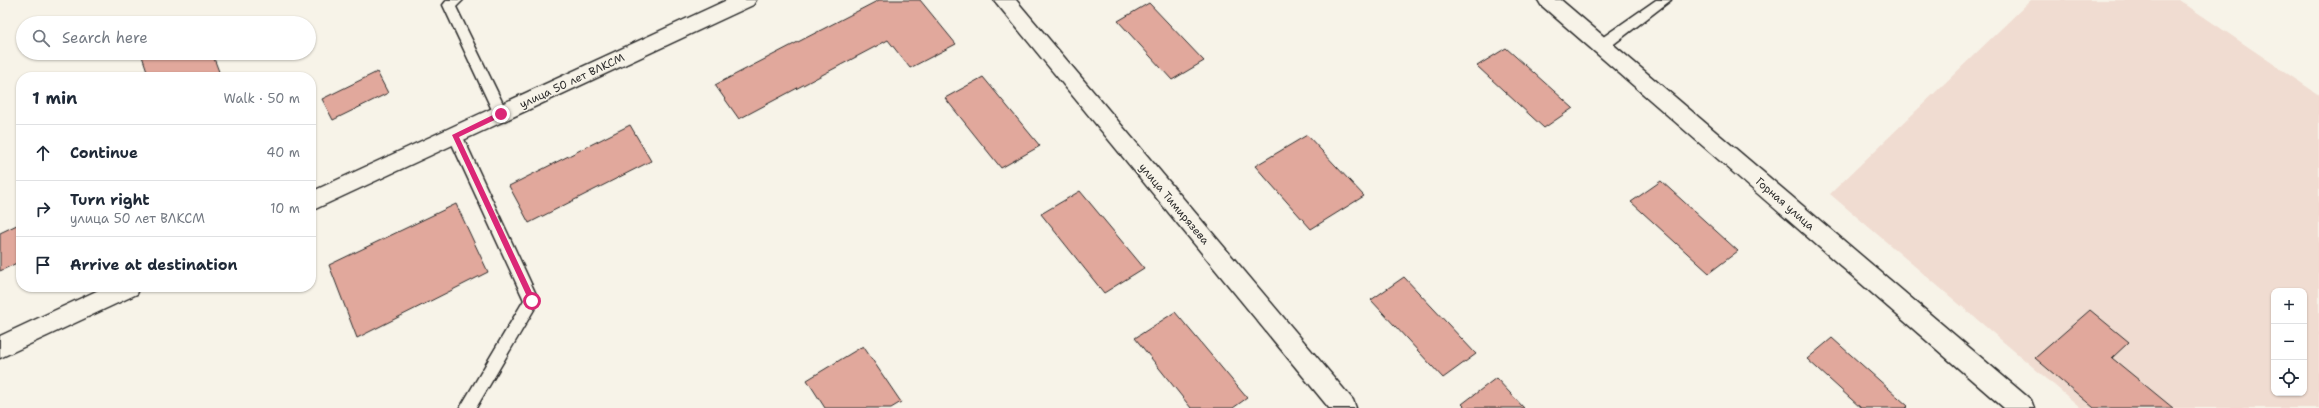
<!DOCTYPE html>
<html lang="en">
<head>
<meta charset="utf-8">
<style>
  :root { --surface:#fff; --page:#f6f6f7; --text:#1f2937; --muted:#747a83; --line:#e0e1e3 }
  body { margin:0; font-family:"Shantell Sans",sans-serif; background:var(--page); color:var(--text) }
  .controls { position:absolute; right:12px; bottom:12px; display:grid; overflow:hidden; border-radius:8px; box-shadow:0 1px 3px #0004 }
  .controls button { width:36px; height:36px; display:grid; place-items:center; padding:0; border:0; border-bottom:1px solid var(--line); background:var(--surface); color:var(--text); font:20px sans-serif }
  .stop { position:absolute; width:12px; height:12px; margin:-9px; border:3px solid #db2777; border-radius:50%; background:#fff }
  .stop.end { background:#db2777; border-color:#fff; box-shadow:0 1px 4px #0008 }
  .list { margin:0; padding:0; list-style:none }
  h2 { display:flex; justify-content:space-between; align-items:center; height:52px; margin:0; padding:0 16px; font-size:17px }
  h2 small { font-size:13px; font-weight:400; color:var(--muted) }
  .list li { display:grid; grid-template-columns:26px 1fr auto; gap:12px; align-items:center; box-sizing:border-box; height:56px; padding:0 16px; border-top:1px solid var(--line) }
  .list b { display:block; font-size:15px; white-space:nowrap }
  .list p { margin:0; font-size:13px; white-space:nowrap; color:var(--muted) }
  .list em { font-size:13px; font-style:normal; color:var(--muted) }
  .icon { flex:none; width:22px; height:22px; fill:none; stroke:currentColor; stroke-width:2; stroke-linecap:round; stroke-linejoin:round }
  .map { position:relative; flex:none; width:2319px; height:408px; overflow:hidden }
  .search { position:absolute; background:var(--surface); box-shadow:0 1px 3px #0004; left:16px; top:16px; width:300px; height:44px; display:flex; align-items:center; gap:10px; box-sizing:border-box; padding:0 14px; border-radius:22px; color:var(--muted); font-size:15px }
  .panel { position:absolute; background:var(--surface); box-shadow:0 1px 3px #0004; left:16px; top:72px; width:300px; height:220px; border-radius:16px }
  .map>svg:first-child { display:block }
  .built { fill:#f0dcd1; fill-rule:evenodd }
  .building { fill:#e1a89c; stroke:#2b2b2b }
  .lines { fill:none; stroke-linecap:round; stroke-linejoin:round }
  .lane-casing { stroke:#2b2b2b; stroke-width:3 }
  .street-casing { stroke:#2b2b2b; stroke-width:3 }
  .lane { fill:#f7f3e8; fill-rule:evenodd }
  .street { fill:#f7f3e8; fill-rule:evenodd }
  .route { fill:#db2777 }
  .labels { text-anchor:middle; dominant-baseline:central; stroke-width:3; stroke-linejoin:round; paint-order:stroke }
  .street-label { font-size:11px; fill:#2b2b2b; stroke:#f7f3e8 }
</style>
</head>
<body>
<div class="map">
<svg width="2319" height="408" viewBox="0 0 2319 408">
  <rect width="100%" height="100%" fill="#f7f3e8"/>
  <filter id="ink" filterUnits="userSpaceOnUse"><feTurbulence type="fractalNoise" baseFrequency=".025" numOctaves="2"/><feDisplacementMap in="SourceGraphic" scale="8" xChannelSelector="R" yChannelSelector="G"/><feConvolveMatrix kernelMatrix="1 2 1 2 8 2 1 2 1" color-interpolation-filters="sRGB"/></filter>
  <g filter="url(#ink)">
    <path class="built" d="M2031 0H2179L2319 95V408H2081L1830 194ZM2274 291H2304V393H2274Z"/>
    <g class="building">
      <path d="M879 0H920L956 44 910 68 888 40 739 119 715 85Z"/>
      <path d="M1149 3 1204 61 1172 80 1118 21Z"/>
      <path d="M1506 48 1573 108 1544 128 1477 66Z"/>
      <path d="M148 53H212L221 77H149L142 56Z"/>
      <path d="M377 72 388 93 333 120 322 99Z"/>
      <path d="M983 77 1040 146 1001 168 945 98Z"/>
      <path d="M630 125 651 161 529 223 509 186Z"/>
      <path d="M1307 135 1364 196 1311 229 1255 166Z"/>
      <path d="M1661 181 1738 251 1709 273 1631 202Z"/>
      <path d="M1080 191 1144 268 1104 293 1041 214Z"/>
      <path d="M456 204 488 272 357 338 329 265Z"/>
      <path d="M21 223V261L0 271V233Z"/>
      <path d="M1404 277 1476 354 1443 378 1371 300Z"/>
      <path d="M2090 310 2129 342 2112 358 2173 408H2094L2035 358Z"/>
      <path d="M1175 312 1247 398 1233 408H1191L1135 338Z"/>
      <path d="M1832 338 1908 406 1906 408H1861L1807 359Z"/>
      <path d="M863 346 901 402 891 408H825L807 380Z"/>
      <path d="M1496 378 1524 408H1466L1462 404Z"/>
    </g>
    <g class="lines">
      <defs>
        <g id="lane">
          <path d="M447 0H463L456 7 508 114 506 118H496L494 114 443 5Z"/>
          <path d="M1656 0H1671L1606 50H1596L1595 46 1596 42Z"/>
          <path d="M455 129 460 131 462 135 539 301 476 408H460L524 300 448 135 450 131Z"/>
        </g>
        <g id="street">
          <path d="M727 0H756L753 5 311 211V192Z"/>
          <path d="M994 0H1016L1353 400 1356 408H1329Z"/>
          <path d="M1538 0H1561L2031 400 2034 408H2004L1541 5Z"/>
          <path d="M105 287H140L137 294 0 358V336Z"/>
        </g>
      </defs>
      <use href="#lane" class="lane-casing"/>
      <use href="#street" class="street-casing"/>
      <use href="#lane" class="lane"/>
      <use href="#street" class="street"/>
    </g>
  </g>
  <path class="route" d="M499 112H503V116L459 137 536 301 532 304 530 303 452 135Z"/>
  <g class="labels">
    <g class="street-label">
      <text transform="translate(572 81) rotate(-25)">улица 50 лет ВЛКСМ</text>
      <text transform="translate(1174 204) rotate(50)">улица Тимирязева</text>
      <text transform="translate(1785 204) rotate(41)">Горная улица</text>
    </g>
  </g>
</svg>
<div class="controls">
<button>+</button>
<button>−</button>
<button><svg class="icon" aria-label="locate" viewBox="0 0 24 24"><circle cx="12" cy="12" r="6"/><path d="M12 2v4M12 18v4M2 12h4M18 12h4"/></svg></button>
</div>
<div class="stop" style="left:532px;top:301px"></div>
<div class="stop end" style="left:501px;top:114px"></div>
<div class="search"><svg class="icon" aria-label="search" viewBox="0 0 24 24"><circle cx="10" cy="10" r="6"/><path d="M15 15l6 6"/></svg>Search here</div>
<section class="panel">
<h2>1 min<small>Walk · 50 m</small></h2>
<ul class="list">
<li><svg class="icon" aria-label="ahead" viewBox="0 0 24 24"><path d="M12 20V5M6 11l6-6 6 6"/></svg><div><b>Continue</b></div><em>40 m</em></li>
<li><svg class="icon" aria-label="right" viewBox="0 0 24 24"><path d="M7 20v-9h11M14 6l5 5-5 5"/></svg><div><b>Turn right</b><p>улица 50 лет ВЛКСМ</p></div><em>10 m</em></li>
<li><svg class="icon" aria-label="arrive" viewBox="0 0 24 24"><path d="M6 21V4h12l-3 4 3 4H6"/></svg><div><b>Arrive at destination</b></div></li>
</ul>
</section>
</div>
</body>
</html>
